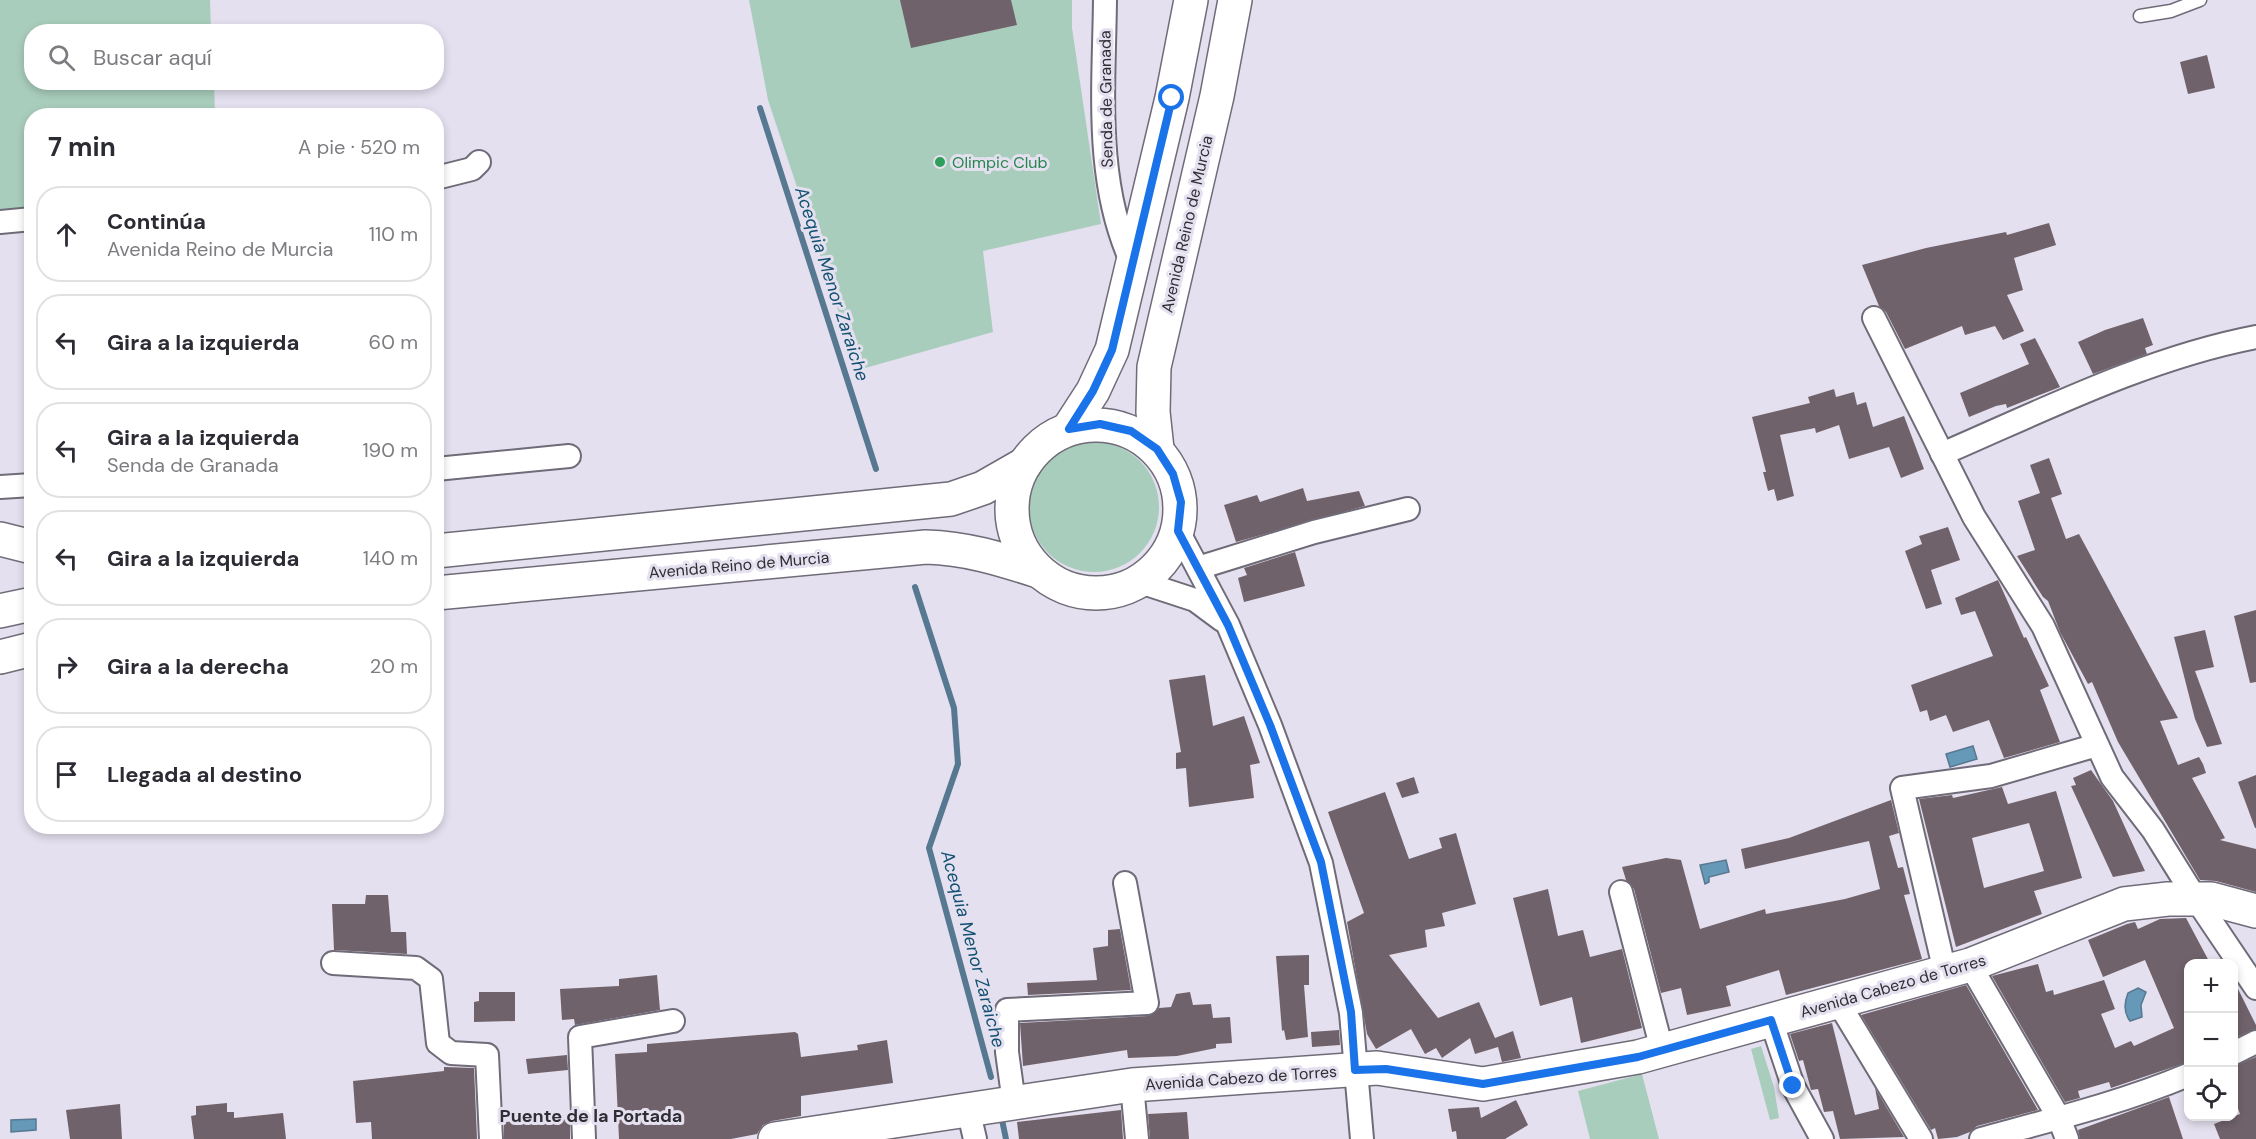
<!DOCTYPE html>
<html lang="es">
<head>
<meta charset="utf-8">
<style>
  :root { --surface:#fff; --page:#f7f7f7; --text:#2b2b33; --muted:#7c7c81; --line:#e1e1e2 }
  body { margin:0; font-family:"DM Sans",sans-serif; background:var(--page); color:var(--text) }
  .controls { position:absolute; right:18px; bottom:18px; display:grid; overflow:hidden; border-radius:12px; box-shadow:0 3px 9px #0003 }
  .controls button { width:54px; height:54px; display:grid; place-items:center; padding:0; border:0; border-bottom:2px solid var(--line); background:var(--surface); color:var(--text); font:30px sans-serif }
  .stop { position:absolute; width:18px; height:18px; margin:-14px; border:4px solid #1a73e8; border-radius:50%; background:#fff }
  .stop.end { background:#1a73e8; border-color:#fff; box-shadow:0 2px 6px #0008 }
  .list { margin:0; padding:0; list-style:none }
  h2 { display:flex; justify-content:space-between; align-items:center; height:78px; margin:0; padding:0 24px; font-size:26px }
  h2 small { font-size:20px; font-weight:400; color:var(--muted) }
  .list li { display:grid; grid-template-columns:39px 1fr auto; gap:18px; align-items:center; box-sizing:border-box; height:96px; margin:0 12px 12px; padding:0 12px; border:2px solid var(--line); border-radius:24px }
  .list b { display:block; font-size:22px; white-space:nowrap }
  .list p { margin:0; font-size:20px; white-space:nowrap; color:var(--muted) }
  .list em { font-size:20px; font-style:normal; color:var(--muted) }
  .icon { flex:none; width:33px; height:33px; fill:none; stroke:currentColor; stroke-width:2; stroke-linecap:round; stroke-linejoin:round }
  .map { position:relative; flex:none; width:2256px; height:1139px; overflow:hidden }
  .search { position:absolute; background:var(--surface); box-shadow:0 3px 9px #0003; left:24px; top:24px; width:420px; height:66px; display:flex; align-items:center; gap:15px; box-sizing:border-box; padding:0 21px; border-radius:24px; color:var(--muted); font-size:22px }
  .panel { position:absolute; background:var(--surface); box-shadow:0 3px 9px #0003; left:24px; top:108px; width:420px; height:726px; border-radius:24px }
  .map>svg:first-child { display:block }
  .green { fill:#a9cdbc }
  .water { fill:#6698b7; stroke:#567890; stroke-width:1.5 }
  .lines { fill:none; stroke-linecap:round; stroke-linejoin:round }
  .stream { stroke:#567890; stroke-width:6 }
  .building { fill:#70626b; fill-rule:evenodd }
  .lane-casing { stroke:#706b78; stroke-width:15 }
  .street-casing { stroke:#706b78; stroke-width:26 }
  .secondary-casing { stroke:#706b78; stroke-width:36 }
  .primary-casing { stroke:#706b78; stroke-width:36 }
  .lane { stroke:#fff; stroke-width:12 }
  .street { stroke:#fff; stroke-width:22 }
  .secondary { stroke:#fff; stroke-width:33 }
  .primary { stroke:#fff; stroke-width:33 }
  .route { stroke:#1a73e8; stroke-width:8 }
  .leisure-dot { fill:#2e9e5b; stroke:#e5e0ef; stroke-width:2 }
  .labels { text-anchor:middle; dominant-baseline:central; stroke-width:6; stroke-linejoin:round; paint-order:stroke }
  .street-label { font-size:16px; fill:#302e34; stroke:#e5e0ef }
  .leisure-label { font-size:16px; fill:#27864d; stroke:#e5e0ef; text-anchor:start }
  .water-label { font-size:18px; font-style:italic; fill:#125171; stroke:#e5e0ef }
  .neighbourhood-label { font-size:18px; font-weight:bold; fill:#302e34; stroke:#e5e0ef }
</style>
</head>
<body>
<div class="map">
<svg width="2256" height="1139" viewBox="0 0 2256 1139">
  <rect width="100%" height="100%" fill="#e5e0ef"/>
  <g class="green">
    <path d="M0 0H210L211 31 32 32V82L214 83 215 115 32 116 31 219 0 222Z"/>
    <path d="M749 0H1072V28L1101 224 983 251 993 332 858 370 768 100Z"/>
    <circle cx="1094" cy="507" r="65"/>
    <path d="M1761 1046 1774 1087 1779 1118 1770 1120 1751 1049Z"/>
    <path d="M1642 1074 1659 1139H1590L1578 1091Z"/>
  </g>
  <g class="water">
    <path d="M1973 746 1977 759 1950 767 1946 754Z"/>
    <path d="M1726 860 1729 872 1709 877V882L1705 884 1700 865Z"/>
    <path d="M2138 988 2146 992 2141 1005 2142 1017 2130 1021C2123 1012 2124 1003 2128 993Z"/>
    <path d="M36 1119V1130L11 1132V1120Z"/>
  </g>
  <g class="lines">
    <g class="stream">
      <path d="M760 108 876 469"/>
      <path d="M915 587 954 708 958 764 929 848 991 1077"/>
      <path d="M1001 1115 1006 1139"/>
    </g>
  </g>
  <g class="building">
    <path d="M900 0H1011L1017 25 911 48Z"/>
    <path d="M2207 55 2215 88 2188 94 2180 62Z"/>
    <path d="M2049 223 2056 245 2014 258 2023 290 2007 295 2024 331 2003 340 1995 326 1965 335 1962 326 1905 349 1886 312 1879 306 1862 265 1926 248 2006 232 2007 235Z"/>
    <path d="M2143 318 2153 345 2145 348 2147 354 2093 374 2078 342 2105 330Z"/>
    <path d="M2035 338 2060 387 2007 408 2006 404 1996 406 1969 417 1960 393 2029 364 2020 344Z"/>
    <path d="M1834 389 1836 397 1854 392 1857 405 1866 402 1873 427 1904 416 1924 469 1901 478 1889 447 1849 459 1839 425 1816 433 1815 428 1780 435 1794 496 1777 501 1774 489 1768 491 1763 472H1766L1752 417 1810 403 1808 397Z"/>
    <path d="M2049 458 2062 494 2051 498 2066 539 2079 534 2178 718 2160 721 2178 765 2199 757 2203 764 2206 773 2192 778 2225 838 2220 840 2256 849V892L2216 881 2200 880 2118 742 2092 682 2088 684 2060 632 2048 601 2043 597 2017 556 2035 550 2018 501 2040 493 2030 465Z"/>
    <path d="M1303 488 1307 501 1359 491 1365 506 1236 542 1224 505 1257 495 1260 502Z"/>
    <path d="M1948 527 1960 560 1931 570 1942 604 1926 609 1905 551 1922 544 1919 536Z"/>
    <path d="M1295 552 1305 586 1244 602 1238 578 1247 575 1244 568Z"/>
    <path d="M1998 580 2024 638 2026 637 2049 686 2040 690 2060 742 2004 758 1989 720 1953 732 1946 715 1930 721 1927 710 1920 712 1911 685 1993 656 1975 611 1961 615 1955 598Z"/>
    <path d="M2256 610V682L2250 683 2234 616Z"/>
    <path d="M2205 630 2214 667 2195 671 2222 744 2207 747 2195 719 2174 637Z"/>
    <path d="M1205 675 1213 726 1244 716 1260 763 1250 765 1254 798 1189 807 1186 768 1176 769V753L1181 752 1169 680Z"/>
    <path d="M2091 770 2113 801 2145 871 2113 877 2071 786 2076 785 2073 778Z"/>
    <path d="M2256 775V828H2255L2238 782Z"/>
    <path d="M1414 777 1419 793 1402 798 1396 783Z"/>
    <path d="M2002 787 2008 804 2056 791 2082 878 2034 891 2042 914 1956 947 1919 799 1952 795 1953 798ZM2029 823 2044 871 1984 888 1972 838Z"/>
    <path d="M1385 792 1409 859 1442 848 1439 838 1456 833 1476 904 1442 913 1445 926 1425 930 1427 947 1389 955 1438 1018 1479 1002 1495 1038 1513 1031 1521 1058 1502 1062 1498 1047 1475 1054 1470 1038 1442 1058 1436 1048 1425 1054 1411 1029 1376 1049 1367 1034 1347 922 1364 913 1328 812Z"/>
    <path d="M1891 800 1899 833 1889 836 1898 868 1903 867 1910 894 1904 895 1922 959 1786 995 1779 970 1726 986 1731 1006 1687 1015 1681 988 1661 993 1634 889 1626 880 1622 867 1666 858 1681 860 1700 929 1765 909 1766 914 1845 899 1880 889 1869 841 1745 869 1741 849 1789 838Z"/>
    <path d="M1548 889 1558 936 1583 930 1590 957 1622 949 1642 1028 1581 1043 1572 997 1540 1006 1513 898Z"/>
    <path d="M366 895H388L391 932H406L407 954 334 950 332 904H365Z"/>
    <path d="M2186 918 2210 963H2188V1062L2111 1088 2109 1082 2078 1091 2080 1098 2065 1102 1992 976 2038 964 2046 992 2053 990 2054 995 2104 980 2115 1009 2101 1014 2115 1048 2131 1041 2134 1046 2174 1028 2145 960 2103 977 2088 940 2127 924 2135 922 2138 929 2160 919Z"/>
    <path d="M1120 929 1131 990 1028 995 1027 983 1097 980 1093 948 1108 946V930Z"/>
    <path d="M1309 955V985H1304L1308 1037 1286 1040 1284 1030 1282 1031 1276 956Z"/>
    <path d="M657 975 660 1010 575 1025 574 1019 562 1020 560 989 619 986V979Z"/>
    <path d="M2234 981 2256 1025V1029L2234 1038Z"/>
    <path d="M1966 985 2038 1110 1977 1126 1970 1132 1957 1137 1938 1139 1935 1128 1931 1130 1861 1015Z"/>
    <path d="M479 992H515V1021L474 1022V1002L479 1001Z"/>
    <path d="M1190 992 1193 1005 1211 1004 1213 1018 1230 1017 1232 1043 1216 1044V1048L1177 1056 1128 1058 1127 1050 1023 1066 1020 1023 1148 1016 1159 1008 1171 1007 1176 994Z"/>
    <path d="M1832 1023 1855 1115 1879 1109 1875 1088 1904 1137 1840 1139 1833 1111 1824 1112 1818 1089 1811 1090 1803 1060 1799 1061 1790 1034Z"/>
    <path d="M1339 1030 1340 1045 1312 1047 1311 1032Z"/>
    <path d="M795 1032 798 1034 801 1057 858 1050 857 1045 887 1040 893 1083 801 1096V1116L772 1121 763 1125 757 1134 731 1139H619L615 1054 647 1052V1044Z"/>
    <path d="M567 1055 568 1070 528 1074 526 1059Z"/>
    <path d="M2256 1057V1139H2220L2214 1124 2240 1114 2234 1098V1066Z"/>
    <path d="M444 1067 474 1068 477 1139H372L371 1122 356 1123 353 1081 444 1071Z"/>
    <path d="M2169 1097 2183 1139H2080L2078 1130Z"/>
    <path d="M1516 1100 1528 1125 1505 1139H1457L1456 1131 1452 1132 1448 1109 1479 1107 1481 1118Z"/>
    <path d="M227 1103V1112H234V1118L283 1113 286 1139H194L191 1116 196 1115V1106Z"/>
    <path d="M120 1104 122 1139H70L66 1110Z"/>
    <path d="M1121 1110 1123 1139H1019L1017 1122Z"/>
    <path d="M1187 1112 1189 1139H1150L1148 1114Z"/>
    <path d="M570 1119V1139H504V1122Z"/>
  </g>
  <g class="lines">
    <defs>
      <path id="lane" d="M2140 16 2171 11 2200 0"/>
      <g id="street">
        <path d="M1105 0C1104 88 1094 183 1133 265"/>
        <path d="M436 178 472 169 479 162"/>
        <path d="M0 222 32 219"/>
        <path d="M1874 318 1974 517 2043 626 2112 777 2153 830 2196 899 2256 988"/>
        <path d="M1942 454C2044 410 2147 358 2256 337"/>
        <path d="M436 469 569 456"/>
        <path d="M0 487 32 485"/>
        <path d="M1178 531 1228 625 1270 725 1321 863 1351 1013 1362 1139"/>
        <path d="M1198 568 1314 532 1408 509"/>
        <path d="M1140 582 1195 600 1222 620"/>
        <path d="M1621 892 1662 1050"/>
        <path d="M333 963 416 968 431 979 438 1043 451 1053 487 1055 491 1139"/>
        <path d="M1970 965 2059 1118 2067 1139"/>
        <path d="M1945 972 1902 788 1991 776 2097 745"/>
        <path d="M1838 1002 1921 1139"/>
        <path d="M1771 1020 1793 1086 1822 1139"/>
        <path d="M2234 1053 2256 1042"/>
        <path d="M1132 1085 1137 1139"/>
        <path d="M1014 1103 1007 1052V1010L1147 1003 1125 883"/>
        <path d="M968 1109 975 1139"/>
        <path d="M584 1139 580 1037 673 1021"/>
        <path d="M1981 1139C2051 1120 2121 1103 2188 1075"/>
      </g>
      <path id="secondary" d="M775 1139 1132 1085 1377 1068 1483 1084 1638 1057 1970 965 2124 904 2168 899H2211L2256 911"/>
      <g id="primary">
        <circle cx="1096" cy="509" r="84"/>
        <path d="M1069 428 1093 391 1112 350 1172 98 1191 0"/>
        <path d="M1157 449 1153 412 1154 367 1217 96 1235 0"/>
        <path d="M0 539 32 547"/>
        <path d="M436 551 951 499 983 488 1025 464"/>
        <path d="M436 593 926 547C966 548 1001 559 1038 571"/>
        <path d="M0 611 32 604"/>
        <path d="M0 657 32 649"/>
      </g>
    </defs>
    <use href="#lane" class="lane-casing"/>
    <use href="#street" class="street-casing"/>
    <use href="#secondary" class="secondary-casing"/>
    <use href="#primary" class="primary-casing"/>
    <use href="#lane" class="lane"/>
    <use href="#street" class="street"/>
    <use href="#secondary" class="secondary"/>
    <use href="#primary" class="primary"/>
  </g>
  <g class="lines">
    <path class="route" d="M1172 98 1112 350 1093 391 1069 429 1100 424 1131 431 1157 449 1173 474 1181 502 1178 531 1228 625 1270 725 1321 862 1351 1012 1355 1070 1386 1069 1483 1084 1638 1057 1771 1020 1793 1086"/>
  </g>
  <circle class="leisure-dot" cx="940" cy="162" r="6"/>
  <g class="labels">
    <g class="street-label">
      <text transform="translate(1106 99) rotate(-91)">Senda de Granada</text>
      <text transform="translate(1187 224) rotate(-77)">Avenida Reino de Murcia</text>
      <text transform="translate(739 565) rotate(-5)">Avenida Reino de Murcia</text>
      <text transform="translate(1893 986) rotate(-16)">Avenida Cabezo de Torres</text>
      <text transform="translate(1241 1078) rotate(-4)">Avenida Cabezo de Torres</text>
    </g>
    <g class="leisure-label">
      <text x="952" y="162">Olimpic Club</text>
    </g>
    <g class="water-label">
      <text transform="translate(832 284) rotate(72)">Acequia Menor Zaraiche</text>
      <text transform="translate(973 949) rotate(75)">Acequia Menor Zaraiche</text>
    </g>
    <g class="neighbourhood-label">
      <text x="591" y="1116">Puente de la Portada</text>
    </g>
  </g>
</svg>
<div class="controls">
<button>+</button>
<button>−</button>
<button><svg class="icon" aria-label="locate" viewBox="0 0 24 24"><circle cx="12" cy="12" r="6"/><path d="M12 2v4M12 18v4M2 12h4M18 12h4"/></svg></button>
</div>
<div class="stop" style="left:1172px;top:98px"></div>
<div class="stop end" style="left:1793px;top:1086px"></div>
<div class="search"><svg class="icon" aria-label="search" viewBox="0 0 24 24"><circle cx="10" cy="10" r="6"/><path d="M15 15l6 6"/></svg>Buscar aquí</div>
<section class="panel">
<h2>7 min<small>A pie · 520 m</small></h2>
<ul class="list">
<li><svg class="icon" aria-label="ahead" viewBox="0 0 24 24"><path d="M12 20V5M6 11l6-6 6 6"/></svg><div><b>Continúa</b><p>Avenida Reino de Murcia</p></div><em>110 m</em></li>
<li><svg class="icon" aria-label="left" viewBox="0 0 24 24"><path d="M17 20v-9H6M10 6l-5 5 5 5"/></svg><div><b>Gira a la izquierda</b></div><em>60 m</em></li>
<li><svg class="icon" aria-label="left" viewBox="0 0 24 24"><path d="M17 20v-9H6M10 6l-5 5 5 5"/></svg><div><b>Gira a la izquierda</b><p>Senda de Granada</p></div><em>190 m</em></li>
<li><svg class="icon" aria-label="left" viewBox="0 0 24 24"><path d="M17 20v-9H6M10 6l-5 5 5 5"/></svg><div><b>Gira a la izquierda</b></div><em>140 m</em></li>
<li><svg class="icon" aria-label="right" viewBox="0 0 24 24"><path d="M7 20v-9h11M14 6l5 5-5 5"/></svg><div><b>Gira a la derecha</b></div><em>20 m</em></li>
<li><svg class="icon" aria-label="arrive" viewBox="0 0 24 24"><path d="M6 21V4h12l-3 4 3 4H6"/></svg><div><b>Llegada al destino</b></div></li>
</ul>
</section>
</div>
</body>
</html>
